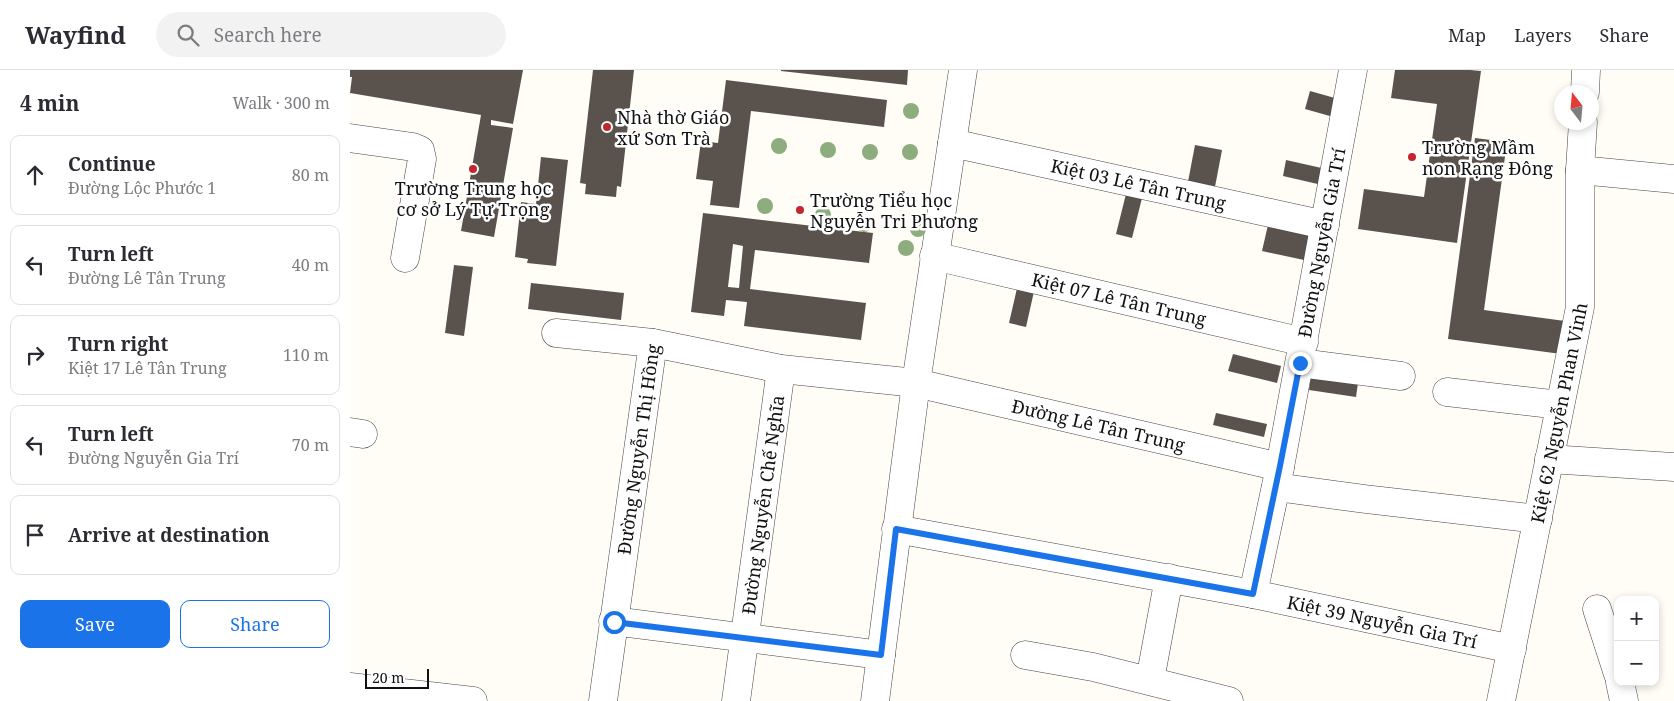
<!DOCTYPE html>
<html lang="en">
<head>
<meta charset="utf-8">
<style>
  :root { --surface:#fff; --page:#f2f2f3; --text:#2b2b33; --muted:#7c7c81; --line:#e1e1e2; --accent:#1a73e8 }
  body { margin:0; font-family:"Noto Serif",serif; background:var(--page); color:var(--text) }
  .controls { position:absolute; right:15px; bottom:15px; display:grid; overflow:hidden; border-radius:10px; box-shadow:0 2px 8px #0003 }
  .controls button { width:45px; height:45px; display:grid; place-items:center; padding:0; border:0; border-bottom:1px solid var(--line); background:var(--surface); color:var(--text); font:25px sans-serif }
  .compass { position:absolute; left:1204px; top:15px; width:45px; height:45px; border-radius:50%; background:var(--surface); box-shadow:0 2px 8px #0003; rotate:344deg }
  .scale { position:absolute; left:15px; bottom:12px; width:64px; box-sizing:border-box; padding-left:5px; border:2px solid #111; border-top:0; font-size:14px; line-height:18px; white-space:nowrap; color:#111; -webkit-text-stroke:4px #fff; paint-order:stroke }
  .stop { position:absolute; width:15px; height:15px; margin:-11px; border:4px solid #1a73e8; border-radius:50%; background:#fff }
  .stop.end { background:#1a73e8; border-color:#fff; box-shadow:0 1px 5px #0008 }
  .list { margin:0; padding:0; list-style:none }
  h2 { display:flex; justify-content:space-between; align-items:center; height:65px; margin:0; padding:0 20px; font-size:21px }
  h2 small { font-size:16px; font-weight:400; color:var(--muted) }
  .list li { display:grid; grid-template-columns:32px 1fr auto; gap:15px; align-items:center; box-sizing:border-box; height:80px; margin:0 10px 10px; padding:0 10px; border:1px solid var(--line); border-radius:10px }
  .list b { display:block; font-size:19px; white-space:nowrap }
  .list p { margin:0; font-size:16px; white-space:nowrap; color:var(--muted) }
  .list em { font-size:16px; font-style:normal; color:var(--muted) }
  .actions { display:flex; gap:10px; padding:15px 20px }
  .actions a { flex:1; padding:11px 0; border:1px solid var(--accent); border-radius:10px; text-align:center; font-size:18px; color:var(--accent) }
  .actions .main { background:var(--accent); color:#fff }
  .icon { flex:none; width:28px; height:28px; fill:none; stroke:currentColor; stroke-width:2; stroke-linecap:round; stroke-linejoin:round }
  .map { position:relative; flex:none; width:1324px; height:631px; overflow:hidden }
  header { display:flex; align-items:center; gap:30px; box-sizing:border-box; height:70px; padding:0 25px; background:var(--surface); border-bottom:1px solid var(--line) }
  header strong { font-size:24px }
  nav { display:flex; gap:28px; margin-inline-start:auto; font-size:18px }
  .search { width:350px; height:45px; background:var(--page); display:flex; align-items:center; gap:12px; box-sizing:border-box; padding:0 18px; border-radius:28px; color:var(--muted); font-size:19px }
  main { display:flex }
  aside { flex:1; background:var(--surface) }
  .map>svg:first-child { display:block }
  .building { fill:#5a524d; fill-rule:evenodd }
  .lines { fill:none; stroke-linecap:round; stroke-linejoin:round }
  .minor-casing { stroke:#444; stroke-width:29 }
  .minor { stroke:#fff; stroke-width:28 }
  .tree { fill:#8dad7f }
  .route { stroke:#1a73e8; stroke-width:6 }
  .poi-dot { fill:#c4262e; stroke:#fff; stroke-width:2 }
  .labels { text-anchor:middle; dominant-baseline:central; stroke-width:5; stroke-linejoin:round; paint-order:stroke }
  .poi-label { font-size:18px; fill:#111; stroke:#fff; text-anchor:start }
  .street-label { font-size:18px; fill:#111; stroke:#fff }
</style>
</head>
<body>
<header>
<strong>Wayfind</strong>
<div class="search"><svg class="icon" aria-label="search" viewBox="0 0 24 24"><circle cx="10" cy="10" r="6"/><path d="M15 15l6 6"/></svg>Search here</div>
<nav><a>Map</a><a>Layers</a><a>Share</a></nav>
</header>
<main>
<aside>
<h2>4 min<small>Walk · 300 m</small></h2>
<ul class="list">
<li><svg class="icon" aria-label="ahead" viewBox="0 0 24 24"><path d="M12 20V5M6 11l6-6 6 6"/></svg><div><b>Continue</b><p>Đường Lộc Phước 1</p></div><em>80 m</em></li>
<li><svg class="icon" aria-label="left" viewBox="0 0 24 24"><path d="M17 20v-9H6M10 6l-5 5 5 5"/></svg><div><b>Turn left</b><p>Đường Lê Tân Trung</p></div><em>40 m</em></li>
<li><svg class="icon" aria-label="right" viewBox="0 0 24 24"><path d="M7 20v-9h11M14 6l5 5-5 5"/></svg><div><b>Turn right</b><p>Kiệt 17 Lê Tân Trung</p></div><em>110 m</em></li>
<li><svg class="icon" aria-label="left" viewBox="0 0 24 24"><path d="M17 20v-9H6M10 6l-5 5 5 5"/></svg><div><b>Turn left</b><p>Đường Nguyễn Gia Trí</p></div><em>70 m</em></li>
<li><svg class="icon" aria-label="arrive" viewBox="0 0 24 24"><path d="M6 21V4h12l-3 4 3 4H6"/></svg><div><b>Arrive at destination</b></div></li>
</ul>
<div class="actions"><a class="main">Save</a><a>Share</a></div>
</aside>
<div class="map">
<svg width="1324" height="631" viewBox="0 0 1324 631">
  <rect width="100%" height="100%" fill="#fffdf5"/>
  <g class="building">
    <path d="M0 0H173L163 54 141 50V55L163 58 144 167 111 161 131 45 0 23 2 7H0Z"/>
    <path d="M243 0H284L271 117 267 116 266 127 235 124 236 114 230 113Z"/>
    <path d="M431 0H558L557 15 431 1Z"/>
    <path d="M1045 0H1120L1131 1 1107 173 1008 159 1014 119 1074 127 1087 34 1041 28Z"/>
    <path d="M376 10 537 30 534 57 401 41 389 138 360 135 363 111 346 109 351 71 368 73Z"/>
    <path d="M960 21 992 30 987 48 955 39Z"/>
    <path d="M1125 68 1157 72 1134 240 1215 251 1211 284 1098 269Z"/>
    <path d="M845 75 872 80 864 122 837 117Z"/>
    <path d="M191 87 218 90 206 196 177 193 178 189 165 187 171 132 186 134Z"/>
    <path d="M936 90 976 99 972 115 933 106Z"/>
    <path d="M777 120 793 124 782 168 766 164Z"/>
    <path d="M353 143 523 163 519 193 405 180 400 219 516 233 511 270 394 256 397 232 376 230 374 246 341 242ZM383 174 393 176 389 218 378 217Z"/>
    <path d="M918 155 959 164 954 190 912 181Z"/>
    <path d="M104 195 123 197 114 266 95 263Z"/>
    <path d="M181 213 274 223 271 250 178 239Z"/>
    <path d="M668 214 685 217 676 257 659 253Z"/>
    <path d="M883 284 931 296 927 313 878 301Z"/>
    <path d="M961 305 1008 313 1006 327 959 320Z"/>
    <path d="M866 343 917 354 914 367 863 355Z"/>
  </g>
  <g class="lines">
    <defs>
      <g id="minor">
        <path d="M1235 22 1236 0"/>
        <path d="M0 68 63 77 70 80 72 89 55 188"/>
        <path id="s1" d="M602 73 975 155"/>
        <path d="M1230 100 1324 109"/>
        <path id="s2" d="M584 186 954 272"/>
        <path id="s3" d="M206 263 303 273 431 299 566 313 930 397"/>
        <path d="M950 293 1051 306"/>
        <path d="M1097 322 1210 335"/>
        <path d="M0 362 13 364"/>
        <path d="M1199 389 1324 397"/>
        <path d="M926 417 1015 429 1188 449"/>
        <path id="s4" d="M546 459 903 524 1162 579"/>
        <path id="s5" d="M903 524 930 397 1003 0"/>
        <path d="M1247 539 1268 604"/>
        <path d="M263 551 531 585"/>
        <path d="M675 585 743 597 879 631"/>
        <path d="M800 610 819 508"/>
        <path d="M1270 612 1274 631"/>
        <path d="M0 617 123 631"/>
        <path id="s6" d="M253 631 303 273"/>
        <path id="s7" d="M386 631 431 299"/>
        <path d="M525 631 566 313 613 0"/>
        <path id="s8" d="M1151 631 1230 237V100L1233 52"/>
      </g>
    </defs>
    <use href="#minor" class="minor-casing"/>
    <use href="#minor" class="minor"/>
  </g>
  <g class="tree">
    <circle cx="561" cy="41" r="8"/>
    <circle cx="429" cy="76" r="8"/>
    <circle cx="478" cy="80" r="8"/>
    <circle cx="520" cy="82" r="8"/>
    <circle cx="560" cy="82" r="8"/>
    <circle cx="415" cy="136" r="8"/>
    <circle cx="473" cy="145" r="8"/>
    <circle cx="514" cy="154" r="8"/>
    <circle cx="568" cy="159" r="8"/>
    <circle cx="556" cy="178" r="8"/>
  </g>
  <g class="lines">
    <path class="route" d="M264 552 531 585 546 459 903 524 930 396 950 293"/>
  </g>
  <g class="poi-dot">
    <circle cx="257" cy="57" r="5"/>
    <circle cx="1062" cy="87" r="5"/>
    <circle cx="123" cy="99" r="5"/>
    <circle cx="450" cy="140" r="5"/>
  </g>
  <g class="labels">
    <g class="poi-label">
      <text x="267" y="47">Nhà thờ Giáo<tspan x="267" dy="21">xứ Sơn Trà</tspan></text>
      <text x="1072" y="77">Trường Mầm<tspan x="1072" dy="21">non Rạng Đông</tspan></text>
      <text x="123" y="118" text-anchor="middle">Trường Trung học<tspan x="123" dy="21">cơ sở Lý Tự Trọng</tspan></text>
      <text x="460" y="130">Trường Tiểu học<tspan x="460" dy="21">Nguyễn Tri Phương</tspan></text>
    </g>
    <g class="street-label">
      <text stroke="none"><textPath href="#s1" startOffset="191">Kiệt 03 Lê Tân Trung</textPath></text>
      <text stroke="none"><textPath href="#s5" startOffset="358">Đường Nguyễn Gia Trí</textPath></text>
      <text stroke="none"><textPath href="#s2" startOffset="190">Kiệt 07 Lê Tân Trung</textPath></text>
      <text stroke="none"><textPath href="#s8" startOffset="294">Kiệt 62 Nguyễn Phan Vinh</textPath></text>
      <text stroke="none"><textPath href="#s3" startOffset="551">Đường Lê Tân Trung</textPath></text>
      <text stroke="none"><textPath href="#s6" startOffset="254">Đường Nguyễn Thị Hồng</textPath></text>
      <text stroke="none"><textPath href="#s7" startOffset="198">Đường Nguyễn Chế Nghĩa</textPath></text>
      <text stroke="none"><textPath href="#s4" startOffset="495">Kiệt 39 Nguyễn Gia Trí</textPath></text>
    </g>
  </g>
</svg>
<div class="controls">
<button>+</button>
<button>−</button>
</div>
<svg class="compass" viewBox="-18 -18 36 36"><path d="M0-13l5 13h-10z" fill="#e53935"/><path d="M0 13l5-13h-10z" fill="#7c7c81"/></svg>
<div class="scale">20 m</div>
<div class="stop" style="left:264px;top:552px"></div>
<div class="stop end" style="left:950px;top:293px"></div>
</div>
</main>
</body>
</html>
